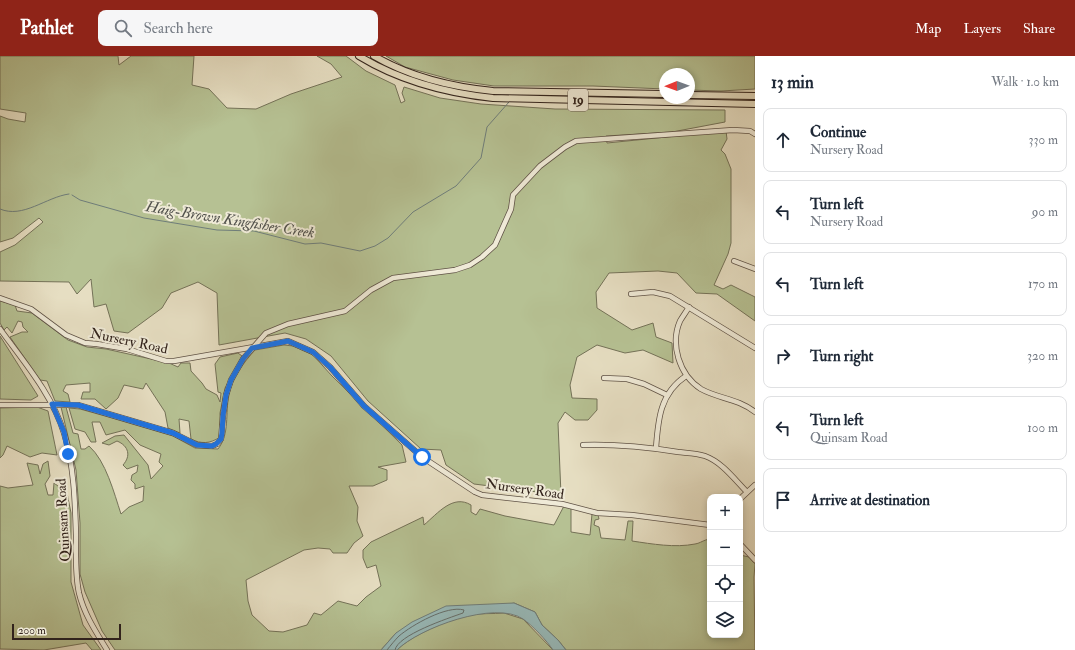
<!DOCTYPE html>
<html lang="en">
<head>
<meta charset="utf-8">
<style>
  :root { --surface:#fff; --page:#f6f6f7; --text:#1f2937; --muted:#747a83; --line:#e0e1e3; --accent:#8f2418 }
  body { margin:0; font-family:"IM FELL Double Pica",serif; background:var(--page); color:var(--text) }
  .controls { position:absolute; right:12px; bottom:12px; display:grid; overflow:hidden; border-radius:8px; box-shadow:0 2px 6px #0003 }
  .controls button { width:36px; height:36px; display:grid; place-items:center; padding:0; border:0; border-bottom:1px solid var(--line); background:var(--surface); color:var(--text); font:20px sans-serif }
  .compass { position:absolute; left:659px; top:12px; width:36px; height:36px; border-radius:50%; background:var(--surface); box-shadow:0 2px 6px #0003; rotate:269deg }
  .scale { position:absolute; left:12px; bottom:10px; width:109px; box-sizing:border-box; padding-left:4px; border:2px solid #32231c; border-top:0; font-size:11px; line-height:14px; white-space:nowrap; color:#32231c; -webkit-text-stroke:3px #efead7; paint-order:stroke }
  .stop { position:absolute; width:12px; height:12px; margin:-9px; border:3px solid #1a73e8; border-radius:50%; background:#fff }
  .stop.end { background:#1a73e8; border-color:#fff; box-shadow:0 1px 4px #0008 }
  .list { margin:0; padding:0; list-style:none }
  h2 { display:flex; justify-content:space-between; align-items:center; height:52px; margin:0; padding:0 16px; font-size:17px }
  h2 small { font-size:13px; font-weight:400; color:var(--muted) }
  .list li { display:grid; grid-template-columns:26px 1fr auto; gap:12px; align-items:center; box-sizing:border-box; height:64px; margin:0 8px 8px; padding:0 8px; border:1px solid var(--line); border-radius:8px }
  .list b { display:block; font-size:15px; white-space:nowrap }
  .list p { margin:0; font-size:13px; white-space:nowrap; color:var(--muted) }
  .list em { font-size:13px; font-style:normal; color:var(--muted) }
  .icon { flex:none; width:22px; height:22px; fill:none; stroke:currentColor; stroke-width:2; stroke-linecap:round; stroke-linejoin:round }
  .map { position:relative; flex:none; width:755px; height:594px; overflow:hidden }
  header { display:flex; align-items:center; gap:24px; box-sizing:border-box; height:56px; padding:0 20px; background:var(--accent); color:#fff }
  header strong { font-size:19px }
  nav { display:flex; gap:22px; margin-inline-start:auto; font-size:14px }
  .search { width:280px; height:36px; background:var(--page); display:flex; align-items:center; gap:10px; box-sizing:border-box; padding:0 14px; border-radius:8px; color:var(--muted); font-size:15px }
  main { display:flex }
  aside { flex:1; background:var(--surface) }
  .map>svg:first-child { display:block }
  .green { fill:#b6c193; stroke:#747258 }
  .water { fill:#98bbbb; stroke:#6f7e7b }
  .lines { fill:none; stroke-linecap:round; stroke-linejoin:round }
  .shore { stroke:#656f6c; stroke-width:1 }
  .stream { stroke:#6f7e7b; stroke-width:1 }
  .minor-casing { stroke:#5f5246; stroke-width:6 }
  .highway-casing { stroke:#32231c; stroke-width:8 }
  .minor { stroke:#efead7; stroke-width:4.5 }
  .highway { stroke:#e6dec2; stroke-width:6 }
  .route { stroke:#1a73e8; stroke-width:5 }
  .labels { text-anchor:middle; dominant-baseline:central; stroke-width:4; stroke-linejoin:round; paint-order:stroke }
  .shield { fill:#efead7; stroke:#6b5f54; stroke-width:1 }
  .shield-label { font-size:13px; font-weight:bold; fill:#32231c }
  .street-label { font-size:14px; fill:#32231c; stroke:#efead7 }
  .water-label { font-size:15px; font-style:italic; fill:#51514c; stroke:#efead7 }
</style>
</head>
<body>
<header>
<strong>Pathlet</strong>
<div class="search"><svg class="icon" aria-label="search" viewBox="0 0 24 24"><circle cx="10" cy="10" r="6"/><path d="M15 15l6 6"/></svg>Search here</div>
<nav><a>Map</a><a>Layers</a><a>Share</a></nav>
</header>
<main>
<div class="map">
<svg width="755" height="594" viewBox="0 0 755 594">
  <rect width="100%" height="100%" fill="#e6dec2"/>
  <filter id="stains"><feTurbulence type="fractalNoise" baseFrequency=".005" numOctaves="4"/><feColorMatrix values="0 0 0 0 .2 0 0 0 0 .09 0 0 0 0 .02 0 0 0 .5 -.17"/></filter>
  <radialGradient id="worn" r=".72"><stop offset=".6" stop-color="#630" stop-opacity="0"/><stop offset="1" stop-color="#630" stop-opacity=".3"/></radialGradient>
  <g class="green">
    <path d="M0 0H118L119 9 131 0H194L192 29 209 33 227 52 256 53 291 38 342 21 331 8 317 0H346L366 15 395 29 401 47 405 45 402 37 404 31 440 42 481 48 555 53 725 54V66L672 76 606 80 607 87 726 75 727 83 721 94 725 98 731 113V187L728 198 714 229 723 233 731 229 755 241V265L717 238 696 237 677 217 658 215 609 217 596 236 597 252 632 274 653 267 656 281 672 287 673 307 643 294 625 297 597 289 577 301 570 329 572 342 597 343V354L588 364H575L565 356 558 367 561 439 474 428 446 409 441 394 421 393 368 345 331 300 306 283 285 277 219 289 217 237 198 226 171 237 162 252 128 277 114 275 106 248 94 251 91 223 77 238 69 226 0 225V196L15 189 43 166 39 162 13 182 0 186V60L8 63 25 66 26 57 0 53Z"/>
    <path d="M386 0H755V33L721 35 689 34V18H665V33L593 30H494L453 24 405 11Z"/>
    <path d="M0 245 15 249 17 255 32 257 68 284 87 291 106 293 169 307 178 311 181 307H190L191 315 202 327 206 333 217 339 220 346 221 337 218 336 215 308 220 301 238 297 242 300 225 332 220 357V381C210 388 201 388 191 383L189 365 179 363 180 377 168 372 165 356 146 327 143 333 124 329 118 342 106 353 95 343H81L83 336H90V327L66 329 63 335 68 338 70 346 55 345 47 325 40 324 10 281 22 276H28L23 271 22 266 18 265 12 277 7 271 4 274 0 267Z"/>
    <path d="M0 280 38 340 31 344 0 343Z"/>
    <path d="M284 289 293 290 313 299 332 320 402 389 406 406 378 411 387 414V424L373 430H349L358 451 357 465 363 480 354 487 347 497H333L330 493 318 492 304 494 246 524 248 545 252 559 269 575 283 576 307 569 314 557 321 559 338 545 357 550 366 541 381 530 376 509 367 512 363 502V494L371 486 423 461 424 469C438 457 453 438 471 449V456L476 459 480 453 505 460 554 469 564 450 571 452V476L590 479 592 458 598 459 599 463 595 464 594 469 599 471 601 482 625 484 628 465H633L632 485C652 488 675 492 695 488 701 487 703 484 710 483V579H740V499L749 501 755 508 754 521 755 594H566L558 584 542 569 535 556 514 547 396 577 381 594H115L102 575 85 536 80 518V467L76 414 61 351H66L73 377 78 378 81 393H85L89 390C106 405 114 437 121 458L129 451 143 445 144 430 135 433V428L131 424 132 419 137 416 138 409 127 413 123 409C131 400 129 390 117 385L109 389 102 387 115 380 124 379 148 409 151 423 163 410 159 406 161 398 140 389 125 374 106 379 100 366H92L96 386H91L85 376 75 373 69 352 80 353 105 360 173 380 195 392 218 393C230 378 225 357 229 339 232 322 244 306 255 294Z"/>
    <path d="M37 351 48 355 57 399 42 397 30 401 7 390 3 399 0 402V352Z"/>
    <path d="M48 405 50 420 45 428 48 439H53L54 427 67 437 71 457V526L83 569 101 594H92L86 587 44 594 0 593V430L8 432 33 429 27 407 38 409 40 418 43 408Z"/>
    <path d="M504 557 523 563 553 594H397C411 579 450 563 470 559 480 557 493 558 504 557Z"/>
  </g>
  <path class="water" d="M514 547 535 556 542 569 558 584 566 594H553C547 585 532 569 523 563 495 544 419 572 397 594H381L396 577 412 566 446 550Z"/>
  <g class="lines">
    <path class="shore" d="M387 594C391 589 395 584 399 580 412 569 447 549 464 554L463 557C449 562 397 579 395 594"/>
    <g class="stream">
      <path d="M658 35H665"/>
      <path d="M516 40 523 38"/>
      <path d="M72 139 80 144 144 162 217 174 254 175 305 188 321 187 360 195 375 190 388 182 413 156 456 130 481 102 487 71 509 46"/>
      <path d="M0 153C23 163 46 141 69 138"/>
    </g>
    <defs>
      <g id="minor">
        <path d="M734 205 755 213"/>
        <path d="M631 238 653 236 670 240 755 292"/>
        <path d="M0 242 31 253 66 279 85 287 97 288 127 293 166 305H174L288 285 313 296 330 311 364 350 422 401 475 436 482 439 562 448 597 457 632 459 710 469"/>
        <path d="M689 251C686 256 683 260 680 265 670 288 679 319 701 333 719 343 737 342 755 356"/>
        <path d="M0 273C23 305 52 338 64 377 74 410 75 444 76 479 76 498 75 518 79 537 84 558 96 576 107 594"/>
        <path d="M604 322 627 323 644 328 667 339"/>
        <path d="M0 349H78L173 377 197 389 212 390 217 388 221 383 223 360 226 339 231 324 243 303 266 277 288 268 345 255 371 234 393 222 455 214 470 209 482 201 495 189 511 153 513 139 540 110 565 91 576 85 733 74 750 75 755 78"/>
        <path d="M583 389C615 388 646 391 678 396 687 397 697 397 705 400 722 406 735 424 747 436"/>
        <path d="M656 392C658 364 660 337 686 320"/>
        <path d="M740 443 755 429"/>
        <path d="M740 488 755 504"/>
      </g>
      <g id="highway">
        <path d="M359 0C400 25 446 37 493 42L755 48"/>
        <path d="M374 0C410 21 452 31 493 35L665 38"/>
        <path d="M689 39 755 40"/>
      </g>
    </defs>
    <use href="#minor" class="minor-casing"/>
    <use href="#highway" class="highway-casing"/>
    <use href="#minor" class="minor"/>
    <use href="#highway" class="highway"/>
  </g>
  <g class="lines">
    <path class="route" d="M68 398 64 376 52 348 78 349 173 377 197 389 212 390 216 388 221 383 222 377 223 360 226 339 231 324 243 303 252 292 288 285 313 296 330 311 364 350 422 401"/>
  </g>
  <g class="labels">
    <rect class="shield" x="568" y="33" width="20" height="22" rx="3"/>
    <g class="shield-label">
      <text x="578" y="44">19</text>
    </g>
    <g class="street-label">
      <text transform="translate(129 285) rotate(12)">Nursery Road</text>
      <text transform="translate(525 433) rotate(8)">Nursery Road</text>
      <text transform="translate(63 464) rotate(-93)">Quinsam Road</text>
    </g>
    <g class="water-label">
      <text transform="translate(230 164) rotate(9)">Haig-Brown Kingfisher Creek</text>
    </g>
  </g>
  <rect width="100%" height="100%" filter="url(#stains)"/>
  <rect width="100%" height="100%" fill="url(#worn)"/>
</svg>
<div class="controls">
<button>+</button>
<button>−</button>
<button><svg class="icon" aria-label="locate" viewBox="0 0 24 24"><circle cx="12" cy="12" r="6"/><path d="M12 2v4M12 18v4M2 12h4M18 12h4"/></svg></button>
<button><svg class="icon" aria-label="layers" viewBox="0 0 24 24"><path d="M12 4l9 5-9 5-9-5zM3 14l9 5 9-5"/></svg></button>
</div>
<svg class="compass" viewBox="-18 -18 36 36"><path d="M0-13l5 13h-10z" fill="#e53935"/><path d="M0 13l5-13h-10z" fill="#747a83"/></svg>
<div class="scale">200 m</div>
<div class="stop" style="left:422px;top:401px"></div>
<div class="stop end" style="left:68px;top:398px"></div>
</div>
<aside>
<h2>13 min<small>Walk · 1.0 km</small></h2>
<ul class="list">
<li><svg class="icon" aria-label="ahead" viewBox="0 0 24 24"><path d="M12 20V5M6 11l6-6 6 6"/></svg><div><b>Continue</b><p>Nursery Road</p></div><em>330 m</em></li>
<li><svg class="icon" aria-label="left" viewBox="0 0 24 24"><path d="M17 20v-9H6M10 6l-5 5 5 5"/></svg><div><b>Turn left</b><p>Nursery Road</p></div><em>90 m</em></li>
<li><svg class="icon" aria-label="left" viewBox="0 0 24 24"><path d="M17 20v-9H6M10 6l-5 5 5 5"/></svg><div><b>Turn left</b></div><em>170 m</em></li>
<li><svg class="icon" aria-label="right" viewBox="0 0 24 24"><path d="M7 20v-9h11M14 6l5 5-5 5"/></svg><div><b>Turn right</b></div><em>320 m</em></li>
<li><svg class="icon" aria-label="left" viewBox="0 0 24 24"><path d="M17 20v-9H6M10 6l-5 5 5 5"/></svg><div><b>Turn left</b><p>Quinsam Road</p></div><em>100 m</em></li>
<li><svg class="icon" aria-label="arrive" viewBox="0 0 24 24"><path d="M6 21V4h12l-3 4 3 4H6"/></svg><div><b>Arrive at destination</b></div></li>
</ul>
</aside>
</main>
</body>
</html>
